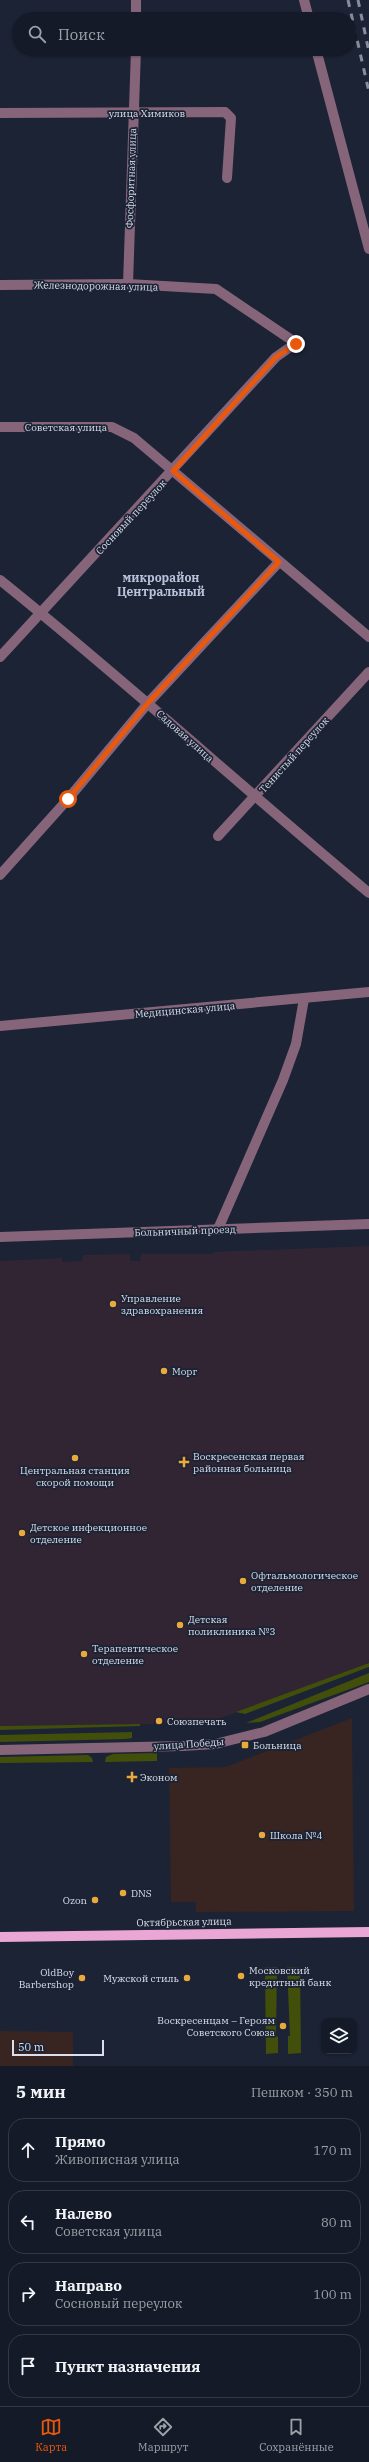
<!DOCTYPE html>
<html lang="ru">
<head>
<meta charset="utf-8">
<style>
  :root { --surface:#141a28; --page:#212734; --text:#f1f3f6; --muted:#9da1a8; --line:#333845; --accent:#ea580c }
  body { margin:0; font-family:"IBM Plex Serif",serif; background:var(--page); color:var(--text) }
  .controls { position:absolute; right:12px; bottom:12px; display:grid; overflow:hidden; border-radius:8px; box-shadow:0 1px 3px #0004 }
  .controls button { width:36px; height:36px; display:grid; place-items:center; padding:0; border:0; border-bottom:1px solid var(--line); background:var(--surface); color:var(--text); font:20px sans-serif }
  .scale { position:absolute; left:12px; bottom:10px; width:92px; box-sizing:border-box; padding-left:4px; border:2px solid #dadfeb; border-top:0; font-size:11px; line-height:14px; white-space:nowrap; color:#dadfeb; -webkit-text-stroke:3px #1b2335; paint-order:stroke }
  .stop { position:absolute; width:12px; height:12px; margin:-9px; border:3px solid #ea580c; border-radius:50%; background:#fff }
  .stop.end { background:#ea580c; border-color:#fff; box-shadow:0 1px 4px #0008 }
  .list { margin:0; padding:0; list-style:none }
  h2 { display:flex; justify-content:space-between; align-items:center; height:52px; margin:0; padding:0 16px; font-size:17px }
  h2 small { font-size:13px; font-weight:400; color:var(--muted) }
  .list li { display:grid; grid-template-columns:26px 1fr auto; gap:12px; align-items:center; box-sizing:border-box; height:64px; margin:0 8px 8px; padding:0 8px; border:1px solid var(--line); border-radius:16px }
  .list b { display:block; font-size:15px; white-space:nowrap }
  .list p { margin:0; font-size:13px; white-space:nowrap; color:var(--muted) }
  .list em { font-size:13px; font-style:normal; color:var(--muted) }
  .icon { flex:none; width:22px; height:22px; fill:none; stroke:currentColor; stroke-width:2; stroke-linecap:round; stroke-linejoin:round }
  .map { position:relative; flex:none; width:369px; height:2066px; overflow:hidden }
  .search { position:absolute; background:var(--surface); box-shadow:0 1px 3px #0004; left:12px; right:12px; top:12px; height:44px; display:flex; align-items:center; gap:10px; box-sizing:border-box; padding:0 14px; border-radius:22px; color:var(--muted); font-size:15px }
  .sheet { height:340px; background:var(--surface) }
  nav { display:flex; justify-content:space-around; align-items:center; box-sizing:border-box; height:56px; border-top:1px solid var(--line); background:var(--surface); font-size:11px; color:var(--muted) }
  nav a { display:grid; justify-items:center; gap:2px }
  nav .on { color:var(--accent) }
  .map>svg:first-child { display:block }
  .education { fill:#382522 }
  .medical { fill:#322533 }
  .green { fill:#414f0b }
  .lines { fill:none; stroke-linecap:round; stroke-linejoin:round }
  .minor { stroke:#86657b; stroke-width:10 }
  .major { stroke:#eaa6d5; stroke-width:10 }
  .rail { stroke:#878d9c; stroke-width:3; stroke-dasharray:7 7; stroke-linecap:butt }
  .route { stroke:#ea580c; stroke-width:5 }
  .poi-dot { fill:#eca93b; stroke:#1b2335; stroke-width:1.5 }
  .labels { text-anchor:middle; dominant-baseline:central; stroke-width:3.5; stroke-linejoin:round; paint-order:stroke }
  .street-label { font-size:10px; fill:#dadfeb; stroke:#1b2335 }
  .poi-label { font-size:10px; fill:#dadfeb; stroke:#1b2335; text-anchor:start }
  .quarter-label { font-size:12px; font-weight:bold; fill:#b8c2da; stroke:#1b2335 }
</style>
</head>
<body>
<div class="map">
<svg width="369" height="2066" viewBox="0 0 369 2066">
  <rect width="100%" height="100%" fill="#1b2335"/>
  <g class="education">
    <path d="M352 1718 354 1911 196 1912V1902H171L169 1768 226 1767Z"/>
    <path d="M0 2031 73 2032V2066H0Z"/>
  </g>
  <path class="medical" d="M369 1246V1663L210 1722 165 1723 164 1718 154 1719V1724L0 1726V1261L62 1258V1262L82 1261 83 1255 130 1254V1261H140L141 1254H214V1252Z"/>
  <g class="green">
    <path d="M369 1663V1667L245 1714 236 1712Z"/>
    <path d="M369 1673V1682L260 1722 246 1723Z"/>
    <path d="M140 1724V1726L0 1730V1726Z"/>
    <path d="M132 1732V1738L126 1739 0 1742V1735Z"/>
    <path d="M157 1753V1761L105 1762 106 1757 113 1754Z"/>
    <path d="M88 1755 92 1758 93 1762 0 1763V1757Z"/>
    <path d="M265 1967H277L276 2036 278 2037V2053L266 2054Z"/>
    <path d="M287 1967H300L301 2053 288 2054V2036H290Z"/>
  </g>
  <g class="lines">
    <g class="minor">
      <path d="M304 0 309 19"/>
      <path d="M136 19V0"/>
      <path d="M316 49 369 249"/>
      <path d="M0 113 225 112 231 118 227 178"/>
      <path d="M128 284 136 49"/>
      <path d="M0 285 128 284 216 289 296 343 276 357 0 657"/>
      <path d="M0 427H112L134 438 369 637"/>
      <path d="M0 580C126 681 245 790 369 893"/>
      <path d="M218 836 369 672"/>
      <path d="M0 875 68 799 148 703 279 562"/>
      <path d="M0 1026 369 992"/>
      <path d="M218 1229 283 1080 296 1044 304 999"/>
      <path d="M0 1237 369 1224"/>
      <path d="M0 1750 183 1746 215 1744 264 1732 369 1689"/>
    </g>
    <path class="major" d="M0 1937 369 1932"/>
    <g class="rail">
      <path d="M348 0 369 92"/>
      <path d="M358 0 369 52"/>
    </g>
  </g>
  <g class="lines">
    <path class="route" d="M68 799 148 703 279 562 173 471 276 357 296 344"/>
  </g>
  <g class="poi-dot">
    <circle cx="113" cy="1304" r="4"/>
    <circle cx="164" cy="1371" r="4"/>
    <circle cx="75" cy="1458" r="4"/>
    <path d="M182 1456h4v4h4v4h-4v4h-4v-4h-4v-4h4z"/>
    <circle cx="22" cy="1533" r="4"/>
    <circle cx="243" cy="1581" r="4"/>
    <circle cx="180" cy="1625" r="4"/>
    <circle cx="84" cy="1654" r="4"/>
    <circle cx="159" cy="1721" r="4"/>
    <rect x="241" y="1741" width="8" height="8" rx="2"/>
    <path d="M130 1771h4v4h4v4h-4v4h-4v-4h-4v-4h4z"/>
    <circle cx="262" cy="1835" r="4"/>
    <circle cx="123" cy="1893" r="4"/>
    <circle cx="95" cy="1900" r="4"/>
    <circle cx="241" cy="1976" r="4"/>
    <circle cx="82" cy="1978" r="4"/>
    <circle cx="187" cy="1978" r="4"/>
    <circle cx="283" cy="2026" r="4"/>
  </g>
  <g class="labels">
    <g class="street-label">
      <text x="147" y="113">улица Химиков</text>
      <text transform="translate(131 178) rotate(-88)">Фосфоритная улица</text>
      <text transform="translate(96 286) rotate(1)">Железнодорожная улица</text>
      <text x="66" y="427">Советская улица</text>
      <text transform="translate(131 517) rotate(-47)">Сосновый переулок</text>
      <text transform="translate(185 736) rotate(42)">Садовая улица</text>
      <text transform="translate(294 755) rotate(-48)">Тенистый переулок</text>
      <text transform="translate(185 1010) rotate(-5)">Медицинская улица</text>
      <text transform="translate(185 1231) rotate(-2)">Больничный проезд</text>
      <text transform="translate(189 1744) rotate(-4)">улица Победы</text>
      <text transform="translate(184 1922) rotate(-1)">Октябрьская улица</text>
    </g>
    <g class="poi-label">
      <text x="121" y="1298">Управление<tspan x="121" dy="12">здравохранения</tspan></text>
      <text x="172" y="1371">Морг</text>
      <text x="193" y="1456">Воскресенская первая<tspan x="193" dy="12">районная больница</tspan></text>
      <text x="75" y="1470" text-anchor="middle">Центральная станция<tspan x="75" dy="12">скорой помощи</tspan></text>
      <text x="30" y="1527">Детское инфекционное<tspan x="30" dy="12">отделение</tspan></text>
      <text x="251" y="1575">Офтальмологическое<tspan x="251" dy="12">отделение</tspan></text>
      <text x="188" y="1619">Детская<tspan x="188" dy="12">поликлиника №3</tspan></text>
      <text x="92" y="1648">Терапевтическое<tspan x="92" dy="12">отделение</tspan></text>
      <text x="167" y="1721">Союзпечать</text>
      <text x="253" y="1745">Больница</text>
      <text x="140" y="1777">Эконом</text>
      <text x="270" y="1835">Школа №4</text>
      <text x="131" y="1893">DNS</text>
      <text x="87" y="1900" text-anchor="end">Ozon</text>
      <text x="249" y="1970">Московский<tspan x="249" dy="12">кредитный банк</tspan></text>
      <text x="74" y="1972" text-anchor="end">OldBoy<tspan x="74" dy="12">Barbershop</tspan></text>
      <text x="179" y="1978" text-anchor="end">Мужской стиль</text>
      <text x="275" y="2020" text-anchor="end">Воскресенцам – Героям<tspan x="275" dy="12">Советского Союза</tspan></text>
    </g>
    <g class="quarter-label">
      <text x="161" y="577">микрорайон<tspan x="161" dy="14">Центральный</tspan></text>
    </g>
  </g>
</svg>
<div class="controls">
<button><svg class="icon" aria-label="layers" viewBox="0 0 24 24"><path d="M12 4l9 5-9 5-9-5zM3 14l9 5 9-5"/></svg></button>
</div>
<div class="scale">50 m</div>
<div class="stop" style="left:68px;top:799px"></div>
<div class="stop end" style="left:296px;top:344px"></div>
<div class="search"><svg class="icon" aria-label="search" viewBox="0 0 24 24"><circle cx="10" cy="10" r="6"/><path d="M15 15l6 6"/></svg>Поиск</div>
</div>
<section class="sheet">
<h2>5 мин<small>Пешком · 350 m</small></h2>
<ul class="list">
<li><svg class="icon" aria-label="ahead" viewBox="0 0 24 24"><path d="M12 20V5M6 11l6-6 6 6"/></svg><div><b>Прямо</b><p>Живописная улица</p></div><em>170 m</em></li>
<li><svg class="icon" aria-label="left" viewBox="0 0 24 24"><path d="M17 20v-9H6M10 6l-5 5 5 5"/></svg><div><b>Налево</b><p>Советская улица</p></div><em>80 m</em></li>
<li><svg class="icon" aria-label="right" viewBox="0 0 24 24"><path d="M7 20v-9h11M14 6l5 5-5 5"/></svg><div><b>Направо</b><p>Сосновый переулок</p></div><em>100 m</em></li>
<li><svg class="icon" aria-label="arrive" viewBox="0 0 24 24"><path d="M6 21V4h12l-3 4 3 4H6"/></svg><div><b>Пункт назначения</b></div></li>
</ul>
</section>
<nav>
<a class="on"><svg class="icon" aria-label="map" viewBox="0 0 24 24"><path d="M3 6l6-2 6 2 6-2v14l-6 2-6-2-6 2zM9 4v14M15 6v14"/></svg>Карта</a>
<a><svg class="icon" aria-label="directions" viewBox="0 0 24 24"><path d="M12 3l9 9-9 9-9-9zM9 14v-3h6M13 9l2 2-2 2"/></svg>Маршрут</a>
<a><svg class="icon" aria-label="saved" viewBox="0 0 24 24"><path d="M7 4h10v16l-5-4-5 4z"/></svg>Сохранённые</a>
</nav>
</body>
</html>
